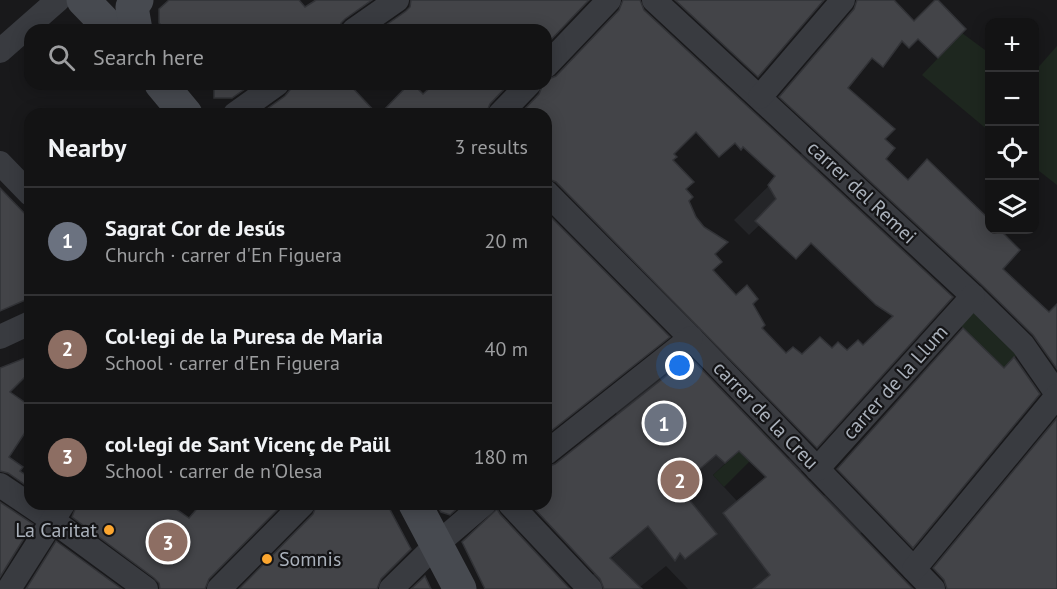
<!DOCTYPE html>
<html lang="en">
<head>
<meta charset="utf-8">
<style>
  :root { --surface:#131314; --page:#1c1c1d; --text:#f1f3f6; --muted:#9d9ea0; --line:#323234; --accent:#fca62f }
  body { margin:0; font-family:"PT Sans",sans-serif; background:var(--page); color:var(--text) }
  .controls { position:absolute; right:18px; top:18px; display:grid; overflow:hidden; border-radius:12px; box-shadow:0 3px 15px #0003 }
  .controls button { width:54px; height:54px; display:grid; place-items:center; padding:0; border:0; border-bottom:2px solid var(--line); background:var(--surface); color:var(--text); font:30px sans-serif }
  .you { position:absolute; left:680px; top:366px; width:21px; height:21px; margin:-15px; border:4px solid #fff; border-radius:50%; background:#1a73e8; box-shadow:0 0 0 9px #1a73e833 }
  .badge { display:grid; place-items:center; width:39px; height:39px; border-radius:50%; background:var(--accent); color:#fff; font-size:20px; font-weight:700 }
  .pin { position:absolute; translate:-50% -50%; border:3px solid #fff; box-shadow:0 2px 6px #0006 }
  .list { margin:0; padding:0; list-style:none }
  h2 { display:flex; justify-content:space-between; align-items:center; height:78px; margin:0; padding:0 24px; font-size:26px }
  h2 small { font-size:20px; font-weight:400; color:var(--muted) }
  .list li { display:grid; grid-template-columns:39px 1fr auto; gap:18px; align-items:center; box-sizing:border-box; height:108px; padding:0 24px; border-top:2px solid var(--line) }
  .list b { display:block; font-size:22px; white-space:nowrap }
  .list p { margin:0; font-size:20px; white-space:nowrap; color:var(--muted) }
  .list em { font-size:20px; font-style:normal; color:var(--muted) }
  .icon { flex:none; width:33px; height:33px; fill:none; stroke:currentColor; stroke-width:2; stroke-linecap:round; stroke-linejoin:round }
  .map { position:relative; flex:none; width:1057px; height:589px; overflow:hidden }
  .search { position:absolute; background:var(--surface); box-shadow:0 3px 15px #0003; left:24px; top:24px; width:528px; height:66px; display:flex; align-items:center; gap:15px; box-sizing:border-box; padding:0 21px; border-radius:18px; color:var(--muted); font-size:22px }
  .panel { position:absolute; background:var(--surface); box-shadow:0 3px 15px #0003; left:24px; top:108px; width:528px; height:402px; border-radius:18px }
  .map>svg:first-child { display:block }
  .built { fill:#242528 }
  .green { fill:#1e271f }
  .building { fill:#434448; stroke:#323337; stroke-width:1.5; fill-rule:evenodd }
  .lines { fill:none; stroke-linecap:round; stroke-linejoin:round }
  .street { stroke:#393b40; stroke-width:24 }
  .secondary { stroke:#474a50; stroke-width:33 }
  .poi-dot { fill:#fca62f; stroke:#141416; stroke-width:2 }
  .labels { text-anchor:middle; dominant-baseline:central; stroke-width:4.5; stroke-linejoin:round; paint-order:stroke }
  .street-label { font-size:20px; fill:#aab1bb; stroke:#141416 }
  .poi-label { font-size:20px; fill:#aab1bb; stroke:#141416; text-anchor:end }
</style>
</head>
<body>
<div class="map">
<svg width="1057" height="589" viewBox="0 0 1057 589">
  <rect width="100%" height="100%" fill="#19191b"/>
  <g class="built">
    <path d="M805 150 822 166 749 235 734 220Z"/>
    <path d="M665 369 674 381 699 432 734 402 761 430 713 475 737 501 789 458 802 471 789 483 793 524 825 495 862 532 797 589H688L666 566 640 587V589H598L588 579 639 534 634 433 614 411Z"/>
  </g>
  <g class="green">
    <path d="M962 33 989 53V131L922 75Z"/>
    <path d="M1057 46V185L1034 167 1035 71Z"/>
    <path d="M974 306 1020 352 1003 369 958 323Z"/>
    <path d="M761 430 771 440 724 487 713 475 735 455 747 439 751 442Z"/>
  </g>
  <g class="building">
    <path d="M169 0H299L305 7 316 0H372L345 19 341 23 340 30H166L159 23V9Z"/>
    <path d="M411 0H589L546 45V30H379L406 11 410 7Z"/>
    <path d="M623 0H640L644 10 953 297 817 448 556 182 546 178V114H520L539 94 543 84H546V80L556 76 619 10ZM696 132 719 157 735 143 741 150 743 147 775 176 768 185 776 199 755 221 784 248 796 259 811 243 876 305 893 316 863 345 858 340 847 350 838 342 832 348 820 337 802 354 793 347 786 353 762 328 765 325 753 304 758 299 747 285 736 295 713 270 722 262 715 254 728 242 704 227 696 217 689 201 693 197 686 189 694 182 673 160 677 157 674 154Z"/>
    <path d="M675 0H824L758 77Z"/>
    <path d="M857 0H894L914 21 935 0H938L966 29 938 58 918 39 909 48 902 41 883 67 872 58 848 88 895 129 885 139 895 148 886 159 908 180 927 159 990 220V230H1000L1020 250 1003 269 1049 312 1057 304V369L1033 335 983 286 779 97 854 9Z"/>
    <path d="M214 84H252L232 98H214Z"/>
    <path d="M291 84H349L377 114H260L285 96 290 90Z"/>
    <path d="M409 84H413L423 94 434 84H509L490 104 486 114H380Z"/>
    <path d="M0 188 30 219V298L0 311Z"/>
    <path d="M546 212 670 337 546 435V292L548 291 546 288Z"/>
    <path d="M963 328 1004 368 1014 357 1040 394 913 548 837 469Z"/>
    <path d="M30 356V372L10 392 30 406V425L9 457 23 467 20 471 30 478V488L8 473 0 471V368Z"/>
    <path d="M690 357 807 479 913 589H753L770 575 723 513 766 477 739 451 725 463 716 455 679 487 717 534 685 559 680 553 675 561 648 526 610 558 642 589H604L600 579 530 504H546V467L555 464Z"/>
    <path d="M1057 418V589H947L944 580 933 568Z"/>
    <path d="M0 502 33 524 0 577Z"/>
    <path d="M77 504H169L189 518 201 504H283L209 579 205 589H160L159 583 154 578 72 517Z"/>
    <path d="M317 504H387L411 549 381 579 377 589H239L313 514Z"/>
    <path d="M436 504H462L450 515 441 512Z"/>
    <path d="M497 509 500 514 570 589H485L462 542Z"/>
    <path d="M56 541 122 589H26Z"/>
    <path d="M425 576 431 589H411Z"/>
  </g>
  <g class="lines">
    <g class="street">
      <path d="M654 0 973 296 1023 345 1057 394"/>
      <path d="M354 30 397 0"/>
      <path d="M0 51 58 0"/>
      <path d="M546 66 609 0"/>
      <path d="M760 97 843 0"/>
      <path d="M235 114 277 84"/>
      <path d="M500 114 529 84"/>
      <path d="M0 163 30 194"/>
      <path d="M546 192 691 338 933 589"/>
      <path d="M0 337 30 323"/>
      <path d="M546 453 691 338"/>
      <path d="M817 469 973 296"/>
      <path d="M0 485 52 520 146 589"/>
      <path d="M510 504 590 589"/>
      <path d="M914 569 1057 396"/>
      <path d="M9 589 63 504"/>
      <path d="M219 589 303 504"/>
      <path d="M391 589 436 545 484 504"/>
    </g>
    <g class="secondary">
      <path d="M83 0 112 30"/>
      <path d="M136 30 132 7 137 0"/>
      <path d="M161 84 186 114"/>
      <path d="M415 504 460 589"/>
    </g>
  </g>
  <g class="poi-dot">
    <circle cx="109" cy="530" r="6"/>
    <circle cx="267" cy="559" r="6"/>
  </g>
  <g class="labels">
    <g class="street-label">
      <text transform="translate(862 192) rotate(43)">carrer del Remei</text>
      <text transform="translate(895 382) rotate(-48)">carrer de la Llum</text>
      <text transform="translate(766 415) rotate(46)">carrer de la Creu</text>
    </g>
    <g class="poi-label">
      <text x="97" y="530">La Caritat</text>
      <text x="279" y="559" text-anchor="start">Somnis</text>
    </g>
  </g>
</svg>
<div class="controls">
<button>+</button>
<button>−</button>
<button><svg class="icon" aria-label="locate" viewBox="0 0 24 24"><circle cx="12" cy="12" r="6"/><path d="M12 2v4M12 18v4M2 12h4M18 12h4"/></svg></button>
<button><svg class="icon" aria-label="layers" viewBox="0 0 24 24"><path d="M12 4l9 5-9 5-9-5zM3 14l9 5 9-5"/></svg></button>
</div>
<div class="you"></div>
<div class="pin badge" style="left:664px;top:423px;background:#6b7280">1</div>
<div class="pin badge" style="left:680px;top:480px;background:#8d6e63">2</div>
<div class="pin badge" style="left:168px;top:542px;background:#8d6e63">3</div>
<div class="search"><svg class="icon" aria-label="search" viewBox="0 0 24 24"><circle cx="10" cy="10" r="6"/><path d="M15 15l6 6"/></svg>Search here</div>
<section class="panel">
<h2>Nearby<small>3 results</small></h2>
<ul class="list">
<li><span class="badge" style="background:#6b7280">1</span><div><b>Sagrat Cor de Jesús</b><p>Church · carrer d'En Figuera</p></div><em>20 m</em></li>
<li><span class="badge" style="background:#8d6e63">2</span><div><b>Col·legi de la Puresa de Maria</b><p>School · carrer d'En Figuera</p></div><em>40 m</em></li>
<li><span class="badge" style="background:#8d6e63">3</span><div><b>col·legi de Sant Vicenç de Paül</b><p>School · carrer de n'Olesa</p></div><em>180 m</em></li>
</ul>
</section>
</div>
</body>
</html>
